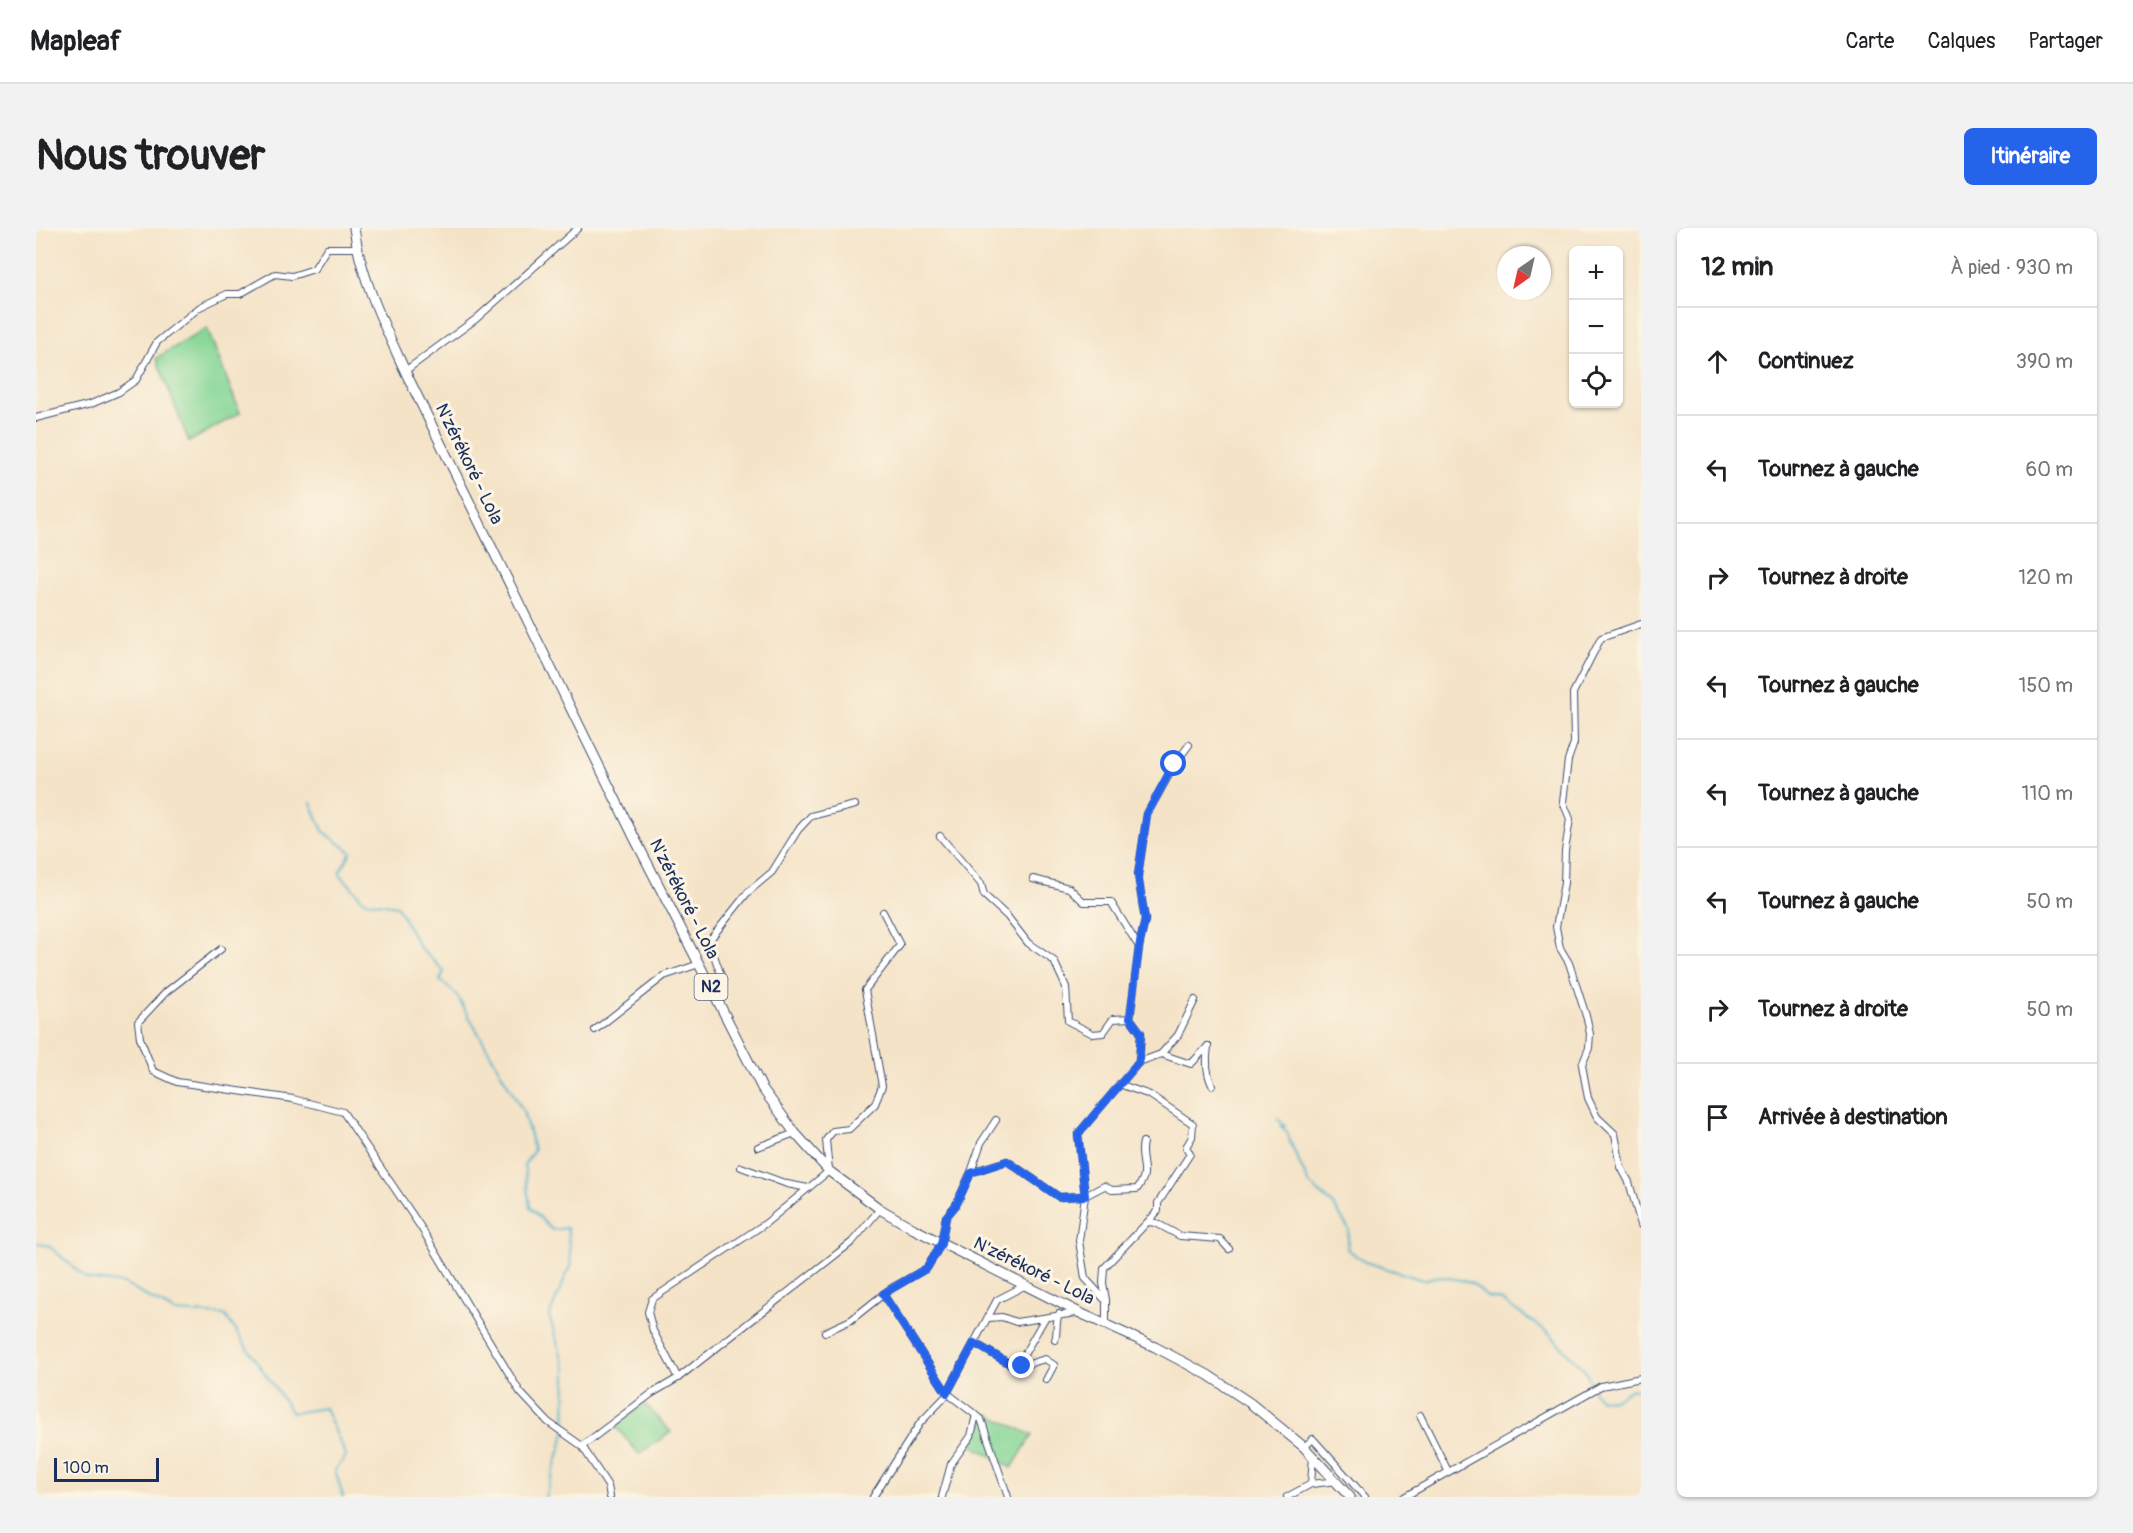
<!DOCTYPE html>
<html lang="fr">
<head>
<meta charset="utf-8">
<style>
  :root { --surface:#fff; --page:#f2f2f2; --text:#202124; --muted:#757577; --line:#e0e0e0; --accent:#2563eb }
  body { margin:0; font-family:Pangolin,sans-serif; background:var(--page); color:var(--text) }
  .controls { position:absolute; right:18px; top:18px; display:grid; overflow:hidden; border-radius:9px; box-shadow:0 2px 4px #0004 }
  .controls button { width:54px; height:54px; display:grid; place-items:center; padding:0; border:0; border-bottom:2px solid var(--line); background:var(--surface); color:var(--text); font:30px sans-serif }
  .compass { position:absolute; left:1461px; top:18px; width:54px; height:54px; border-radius:50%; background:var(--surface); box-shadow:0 2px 4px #0004; rotate:214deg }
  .scale { position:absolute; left:18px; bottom:15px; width:105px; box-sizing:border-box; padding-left:6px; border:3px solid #1b2f5e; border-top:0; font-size:16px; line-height:21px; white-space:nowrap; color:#1b2f5e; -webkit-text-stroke:4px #fcf5e5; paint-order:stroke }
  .stop { position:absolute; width:18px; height:18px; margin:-14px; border:4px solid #2563eb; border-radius:50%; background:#fff }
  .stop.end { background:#2563eb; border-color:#fff; box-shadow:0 2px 6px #0008 }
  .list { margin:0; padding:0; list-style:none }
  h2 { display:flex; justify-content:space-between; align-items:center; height:78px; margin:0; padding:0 24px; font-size:26px }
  h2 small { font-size:20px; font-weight:400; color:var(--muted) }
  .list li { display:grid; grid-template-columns:39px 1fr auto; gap:18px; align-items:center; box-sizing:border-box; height:108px; padding:0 24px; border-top:2px solid var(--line) }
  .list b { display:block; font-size:22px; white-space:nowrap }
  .list em { font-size:20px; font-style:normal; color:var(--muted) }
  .icon { flex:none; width:33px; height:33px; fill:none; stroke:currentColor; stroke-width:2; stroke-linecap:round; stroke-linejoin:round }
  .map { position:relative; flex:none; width:1605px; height:1269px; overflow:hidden; border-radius:9px }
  header { display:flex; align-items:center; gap:36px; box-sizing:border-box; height:84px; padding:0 30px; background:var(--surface); border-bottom:2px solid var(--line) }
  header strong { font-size:28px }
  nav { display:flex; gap:33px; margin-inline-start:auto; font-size:21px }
  .intro { display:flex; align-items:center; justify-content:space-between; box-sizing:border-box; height:144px; padding:0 36px }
  h1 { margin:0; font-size:42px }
  .button { padding:15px 27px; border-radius:9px; background:var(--accent); color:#fff; font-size:21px; font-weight:700 }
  main { display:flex; gap:36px; padding:0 36px }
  aside { flex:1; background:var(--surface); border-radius:9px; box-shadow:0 2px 4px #0004 }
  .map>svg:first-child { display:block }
  .green { fill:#87d797; stroke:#51837a; stroke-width:1.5 }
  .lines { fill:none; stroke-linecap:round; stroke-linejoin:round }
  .stream { stroke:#4db1cc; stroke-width:2 }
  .minor-casing { stroke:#3c4a6e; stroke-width:8 }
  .trunk-casing { stroke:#3c4a6e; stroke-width:11 }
  .minor { stroke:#fff; stroke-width:6 }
  .trunk { stroke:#fff; stroke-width:9 }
  .route { stroke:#2563eb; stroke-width:8 }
  .labels { text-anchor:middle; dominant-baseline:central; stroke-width:6; stroke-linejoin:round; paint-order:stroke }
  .shield { fill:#fcf5e5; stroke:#5e6a86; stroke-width:1.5 }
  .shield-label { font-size:16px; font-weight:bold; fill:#1b2f5e }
  .street-label { font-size:18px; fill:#1b2f5e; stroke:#fcf5e5 }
</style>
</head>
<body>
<header>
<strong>Mapleaf</strong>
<nav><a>Carte</a><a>Calques</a><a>Partager</a></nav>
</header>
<div class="intro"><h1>Nous trouver</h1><a class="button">Itinéraire</a></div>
<main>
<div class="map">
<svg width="1605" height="1269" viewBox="0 0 1605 1269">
  <rect width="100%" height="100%" fill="#fcf5e5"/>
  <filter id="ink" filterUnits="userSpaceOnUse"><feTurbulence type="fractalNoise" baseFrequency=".0167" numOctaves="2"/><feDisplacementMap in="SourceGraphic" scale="12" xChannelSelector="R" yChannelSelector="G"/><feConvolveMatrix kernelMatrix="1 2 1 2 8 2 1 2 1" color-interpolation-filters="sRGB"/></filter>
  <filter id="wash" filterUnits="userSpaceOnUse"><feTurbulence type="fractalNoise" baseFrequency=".008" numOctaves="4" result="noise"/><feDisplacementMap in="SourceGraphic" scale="24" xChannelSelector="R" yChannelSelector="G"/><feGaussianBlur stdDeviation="1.35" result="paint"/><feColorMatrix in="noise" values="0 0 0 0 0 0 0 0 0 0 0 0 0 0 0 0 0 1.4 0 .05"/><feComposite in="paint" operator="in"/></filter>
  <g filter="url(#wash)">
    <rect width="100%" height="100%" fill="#f4e3c7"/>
    <g class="green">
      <path d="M171 100 204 185 153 214 120 130Z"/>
      <path d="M609 1176 635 1204 603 1226 579 1198Z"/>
      <path d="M952 1186 996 1207 976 1240 936 1217Z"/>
    </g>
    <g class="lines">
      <g class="stream">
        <path d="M275 575 287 603 315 624 303 645 328 673 361 678 384 720 408 743 404 752 420 766 487 883 498 922 488 937 494 979 516 1002 531 1000 535 1036 513 1088 530 1142 529 1205 509 1269"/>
        <path d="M1241 890 1249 898H1244C1251 901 1253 907 1254 914L1273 956 1297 976 1313 1002 1311 1021 1329 1034 1387 1052 1402 1048 1424 1052 1437 1056 1451 1069 1465 1072 1514 1106 1550 1144 1558 1164 1565 1171 1578 1172 1595 1161H1605"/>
        <path d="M0 1015 13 1018 51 1051 88 1056 139 1084 189 1087 256 1185 289 1180 310 1228 299 1242 307 1269"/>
      </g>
    </g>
  </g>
  <g filter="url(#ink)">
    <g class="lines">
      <defs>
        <g id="minor">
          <path d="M369 143 440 91 542 0"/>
          <path d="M0 190 55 176 83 164 100 152 121 114 164 79 191 66H204L239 46 256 48 278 41 291 20H321"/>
          <path d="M1605 396 1565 410 1537 465 1538 515 1532 532 1527 574 1534 591 1529 623 1528 655 1520 699 1524 720 1533 735 1551 791 1554 806 1553 820 1546 837 1552 870 1561 889 1579 906 1585 939 1593 954 1605 997"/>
          <path d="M904 608 945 656 948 667 971 688 992 715 1018 733 1030 759 1032 793 1057 806 1067 805 1077 791 1094 790"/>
          <path d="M997 651 1033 660 1048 674H1075L1103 719"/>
          <path d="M185 721 130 764 102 794 104 810 117 843 141 854 257 871 307 884 384 998 484 1164 512 1194 546 1218 572 1258 574 1269"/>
          <path d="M682 774 687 753 673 713 712 664 736 644 762 602 775 588 819 577"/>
          <path d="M559 802 628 748 663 736"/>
          <path d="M1172 818C1170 831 1170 845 1176 857"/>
          <path d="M1125 826 1155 836 1172 818"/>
          <path d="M1103 834 1125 826 1142 807 1159 772"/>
          <path d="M722 919 759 905"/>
          <path d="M705 939 751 956 772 960"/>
          <path d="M935 944 945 915 960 892"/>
          <path d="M1112 994 1120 995 1144 1008 1184 1011 1193 1021"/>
          <path d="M847 1066 911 1165 945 1191 972 1269"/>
          <path d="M1070 1072 1067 1055 1068 1040 1122 983V975L1154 926 1150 919 1156 909 1157 896 1114 867 1083 856"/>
          <path d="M952 1090 966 1089 980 1094 1040 1085"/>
          <path d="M1009 1090 986 1130V1138L1009 1131 1018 1137 1010 1152"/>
          <path d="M1070 1095V1073L1049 1050 1043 1013 1049 968 1042 906 1103 834 1105 805 1094 790 1103 719 1109 692 1102 647 1111 586 1139 536 1153 517"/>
          <path d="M789 1104 815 1092 854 1061 891 1040 905 1016 910 989 920 977 935 944 971 933 1023 969 1049 968 1068 958 1076 962 1101 961C1116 942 1102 934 1107 914"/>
          <path d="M1019 1112C1022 1103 1019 1095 1023 1086"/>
          <path d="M938 1115 981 1140 986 1138"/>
          <path d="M642 1150 816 1014 844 981"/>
          <path d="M1384 1187 1412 1243"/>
          <path d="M546 1218 615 1166 642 1150 617 1103 612 1084 616 1071 730 995 793 943 790 912 797 903 813 901 839 876 846 858 829 762 864 717 847 684"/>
          <path d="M1268 1219 1277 1211 1329 1269"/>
          <path d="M1275 1256 1277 1228"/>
          <path d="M837 1269 884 1195 909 1169 961 1072 990 1057"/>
          <path d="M906 1269 915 1236 935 1208 940 1187"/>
          <path d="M1251 1269 1275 1256 1301 1253"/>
          <path d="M1368 1269 1565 1158 1605 1150"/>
        </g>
        <path id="trunk" d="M318 0C325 51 348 97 369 143L598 609 663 736 726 860 759 905 793 943 844 981 878 1001 1044 1085 1119 1119 1172 1147 1214 1175 1268 1219 1314 1269"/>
      </defs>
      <use href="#minor" class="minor-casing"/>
      <use href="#trunk" class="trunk-casing"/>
      <use href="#minor" class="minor"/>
      <use href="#trunk" class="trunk"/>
    </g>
  </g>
  <g class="lines" filter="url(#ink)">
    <path class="route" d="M986 1138 981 1140 938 1115 911 1165 847 1066 891 1040 905 1016 910 989 920 977 935 945 971 933 1023 969 1049 968 1042 906 1103 834 1105 805 1094 790 1103 719 1109 692 1102 647 1111 586 1138 536"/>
  </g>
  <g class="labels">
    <rect class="shield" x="658.5" y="746" width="33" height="26" rx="4.5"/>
    <g class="shield-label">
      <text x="675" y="759">N2</text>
    </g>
    <g class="street-label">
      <text transform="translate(433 236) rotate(64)">N'zérékoré - Lola</text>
      <text transform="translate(648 671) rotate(63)">N'zérékoré - Lola</text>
      <text transform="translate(998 1043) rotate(26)">N'zérékoré - Lola</text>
    </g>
  </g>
</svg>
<div class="controls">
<button>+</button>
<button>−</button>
<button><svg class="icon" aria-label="locate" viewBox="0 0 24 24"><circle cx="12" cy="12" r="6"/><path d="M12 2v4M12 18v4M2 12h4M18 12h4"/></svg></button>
</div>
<svg class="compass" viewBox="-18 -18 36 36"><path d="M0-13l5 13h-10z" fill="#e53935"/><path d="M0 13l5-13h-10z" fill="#757577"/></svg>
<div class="scale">100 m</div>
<div class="stop" style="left:1138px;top:536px"></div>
<div class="stop end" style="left:986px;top:1138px"></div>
</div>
<aside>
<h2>12 min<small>À pied · 930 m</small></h2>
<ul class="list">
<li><svg class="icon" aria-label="ahead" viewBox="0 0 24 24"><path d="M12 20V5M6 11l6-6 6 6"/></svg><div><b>Continuez</b></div><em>390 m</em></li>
<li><svg class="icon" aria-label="left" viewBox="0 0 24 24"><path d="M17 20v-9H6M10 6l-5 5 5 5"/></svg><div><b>Tournez à gauche</b></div><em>60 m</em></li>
<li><svg class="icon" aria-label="right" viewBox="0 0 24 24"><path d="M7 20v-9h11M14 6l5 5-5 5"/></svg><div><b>Tournez à droite</b></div><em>120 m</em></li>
<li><svg class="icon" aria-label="left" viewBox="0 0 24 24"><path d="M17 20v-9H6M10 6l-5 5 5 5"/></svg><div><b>Tournez à gauche</b></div><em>150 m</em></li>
<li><svg class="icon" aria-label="left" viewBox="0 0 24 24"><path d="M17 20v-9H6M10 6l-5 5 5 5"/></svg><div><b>Tournez à gauche</b></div><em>110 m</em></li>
<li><svg class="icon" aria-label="left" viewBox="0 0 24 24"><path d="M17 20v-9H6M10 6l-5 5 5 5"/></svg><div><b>Tournez à gauche</b></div><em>50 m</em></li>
<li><svg class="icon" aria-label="right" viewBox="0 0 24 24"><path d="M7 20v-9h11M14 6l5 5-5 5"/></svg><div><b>Tournez à droite</b></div><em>50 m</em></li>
<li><svg class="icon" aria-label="arrive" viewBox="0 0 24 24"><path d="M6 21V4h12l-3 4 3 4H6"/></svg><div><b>Arrivée à destination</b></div></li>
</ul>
</aside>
</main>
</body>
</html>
